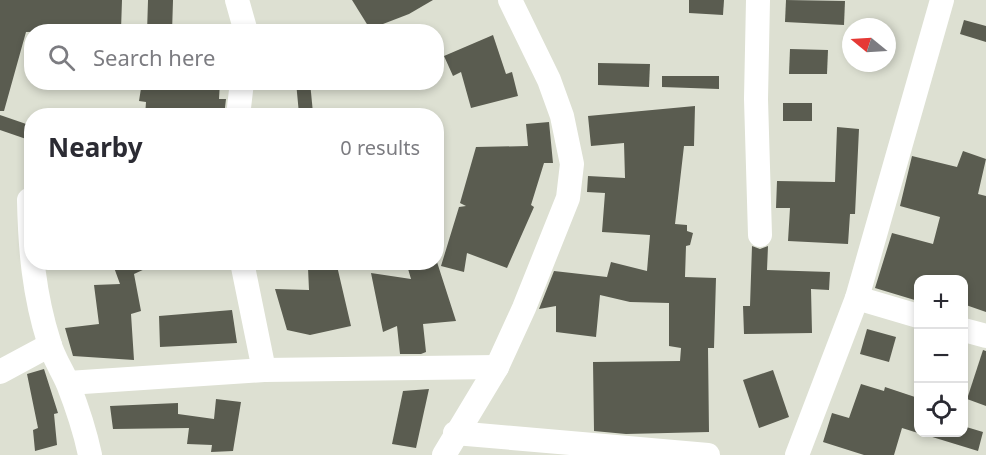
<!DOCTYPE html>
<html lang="en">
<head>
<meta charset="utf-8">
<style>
  :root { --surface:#fff; --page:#f2f2f3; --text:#2b2b33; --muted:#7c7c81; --line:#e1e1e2 }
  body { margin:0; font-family:"Noto Sans",sans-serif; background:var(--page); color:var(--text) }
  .controls { position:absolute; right:18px; bottom:18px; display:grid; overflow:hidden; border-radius:12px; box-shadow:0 3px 9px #0003 }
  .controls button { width:54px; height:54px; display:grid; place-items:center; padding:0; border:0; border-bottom:2px solid var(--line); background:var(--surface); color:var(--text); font:30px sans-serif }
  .compass { position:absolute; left:842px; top:18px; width:54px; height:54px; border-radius:50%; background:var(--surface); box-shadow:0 3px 9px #0003; rotate:288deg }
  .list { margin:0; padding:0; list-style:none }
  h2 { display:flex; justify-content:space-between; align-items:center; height:78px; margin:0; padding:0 24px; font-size:26px }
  h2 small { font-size:20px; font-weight:400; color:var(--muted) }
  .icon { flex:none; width:33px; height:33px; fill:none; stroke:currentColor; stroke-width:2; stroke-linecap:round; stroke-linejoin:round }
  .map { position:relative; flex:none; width:986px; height:455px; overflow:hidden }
  .search { position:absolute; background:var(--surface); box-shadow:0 3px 9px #0003; left:24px; top:24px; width:420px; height:66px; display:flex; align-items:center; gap:15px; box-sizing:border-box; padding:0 21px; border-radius:24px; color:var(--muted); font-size:22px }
  .panel { position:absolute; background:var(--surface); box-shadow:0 3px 9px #0003; left:24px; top:108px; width:420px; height:162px; border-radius:24px }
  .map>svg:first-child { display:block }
  .building { fill:#5a5c50 }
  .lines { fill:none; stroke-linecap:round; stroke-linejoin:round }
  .minor { stroke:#fff; stroke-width:24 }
</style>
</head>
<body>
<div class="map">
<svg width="986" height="455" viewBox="0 0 986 455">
  <rect width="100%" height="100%" fill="#dde0d2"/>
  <g class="building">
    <path d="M0 0H122L121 30 26 32 4 111H0Z"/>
    <path d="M148 0H173L172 32H147Z"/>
    <path d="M352 0H433L409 14 370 29Z"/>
    <path d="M689 0H724L723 15 689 13Z"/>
    <path d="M786 0 845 1 844 25 785 22Z"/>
    <path d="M964 20 986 26V42L960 34Z"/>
    <path d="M493 35 506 74 512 72 518 96 471 108 461 72 453 76 444 56Z"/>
    <path d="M790 49 828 50 827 74H789Z"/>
    <path d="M598 63 650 64 649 87 598 85Z"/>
    <path d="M662 76H719V89L662 87Z"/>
    <path d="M142 82H220L219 99H226L224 116H145L146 102 139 101Z"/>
    <path d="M296 82H310L313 113 299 114Z"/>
    <rect x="783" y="103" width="29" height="18"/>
    <path d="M695 106 694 146H684L675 224 687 225V231L693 233 690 245 686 246 685 277 716 278 714 348H708L709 432 626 434 594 431 593 362 680 361 681 348 669 346V303L630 302 600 295 596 337 556 332V306L539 309 554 271 607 277 611 262 647 271 650 235 602 232 605 193 587 192 588 176 625 178 624 143 591 146 588 116Z"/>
    <path d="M0 115 32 126V141L0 130Z"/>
    <path d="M549 122 553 163H544L531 205 534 207 507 268 467 253 464 272 441 266 459 207 466 206 460 203 476 147 528 146 526 124Z"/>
    <path d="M837 127 859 129 855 214H850L848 244 788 241 790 208H776L777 181 835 182Z"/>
    <path d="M963 151 986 159 978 194 986 196V312L963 304V279H918V301L875 288 892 233 933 244 940 217 900 206 912 156 957 167Z"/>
    <path d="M752 246 760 249 768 246 767 270 830 272 829 290 811 289 812 333 744 334 743 306H750Z"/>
    <path d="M112 262H160L134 274 141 311 131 314 134 360 73 356 65 328 99 324 94 285 120 284Z"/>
    <path d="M406 262H437L456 321 423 324 426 352 421 354H400L397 326 383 332 371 273 411 279Z"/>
    <path d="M337 266 351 326 310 335 287 330 275 289 309 290 308 268Z"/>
    <path d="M232 310 237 343 160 347 159 316Z"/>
    <path d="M867 329 896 337 889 362 860 354Z"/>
    <path d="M983 350 986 351V406L967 399Z"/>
    <path d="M44 369 58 413 54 414 57 445 35 451 33 430 38 428 27 374Z"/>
    <path d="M773 370 789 417 759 428 743 380Z"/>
    <path d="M861 384 884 391 885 387 918 398V433L902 428 894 455H864L823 442 832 413 849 418Z"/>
    <path d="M429 389 416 448 392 444 403 391Z"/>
    <path d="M216 399 241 402 233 451 211 452 212 445 187 444 189 428 113 429 110 406 178 403V414L214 419Z"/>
    <path d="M963 426 983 432 978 451 929 436V432H963Z"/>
  </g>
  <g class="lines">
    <g class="minor">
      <path d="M237 0 246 32"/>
      <path d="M758 0 756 99 760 235"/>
      <path d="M238 116 242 82"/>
      <path d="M29 200C30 249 34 295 49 342 53 357 62 370 68 384 77 407 85 431 90 455"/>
      <path d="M242 262 264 370"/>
      <path d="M857 298 918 316"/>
      <path d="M964 330 986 336"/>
      <path d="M0 372 50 345"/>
      <path d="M68 383 264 370 497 367"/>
      <path d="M455 433 708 455"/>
      <path d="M444 455 497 367 524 308 568 198 572 164 562 116 549 80 510 0"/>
      <path d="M797 455 857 298 942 0"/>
    </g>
  </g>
</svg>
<div class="controls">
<button>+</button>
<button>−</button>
<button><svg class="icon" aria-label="locate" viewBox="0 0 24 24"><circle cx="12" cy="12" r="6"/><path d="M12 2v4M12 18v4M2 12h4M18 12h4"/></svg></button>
</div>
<svg class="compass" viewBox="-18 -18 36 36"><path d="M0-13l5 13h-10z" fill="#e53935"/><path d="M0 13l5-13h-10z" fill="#7c7c81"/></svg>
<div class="search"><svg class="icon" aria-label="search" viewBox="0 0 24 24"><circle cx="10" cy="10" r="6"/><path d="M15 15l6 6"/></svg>Search here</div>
<section class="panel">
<h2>Nearby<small>0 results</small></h2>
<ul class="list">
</ul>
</section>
</div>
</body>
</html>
